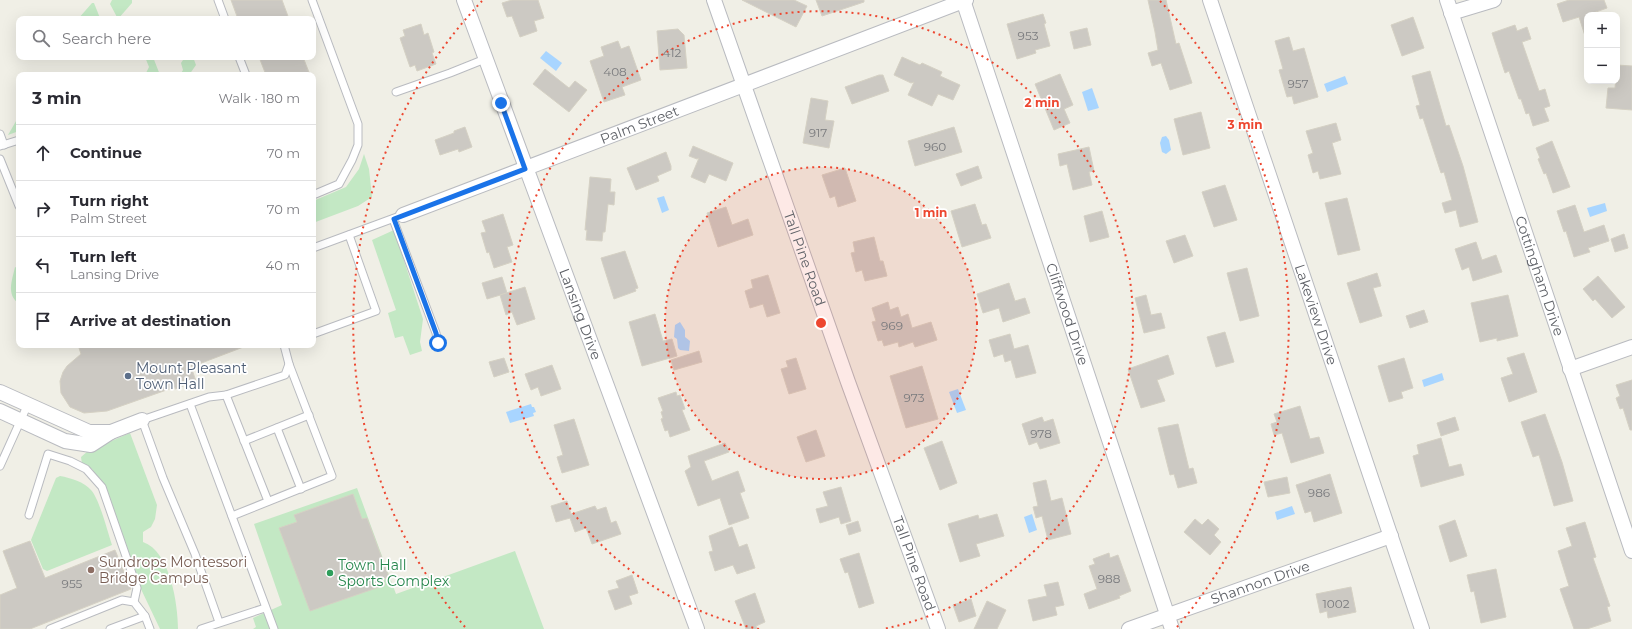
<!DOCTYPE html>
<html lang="en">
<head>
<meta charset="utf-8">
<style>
  :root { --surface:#fff; --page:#f7f7f7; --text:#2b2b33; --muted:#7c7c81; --line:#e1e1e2 }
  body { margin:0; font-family:Montserrat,sans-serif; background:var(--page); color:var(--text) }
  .controls { position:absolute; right:12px; top:12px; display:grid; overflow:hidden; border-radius:8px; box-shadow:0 4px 16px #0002 }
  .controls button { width:36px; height:36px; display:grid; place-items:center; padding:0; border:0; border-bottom:1px solid var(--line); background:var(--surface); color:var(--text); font:20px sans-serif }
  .stop { position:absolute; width:12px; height:12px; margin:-9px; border:3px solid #1a73e8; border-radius:50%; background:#fff }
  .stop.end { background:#1a73e8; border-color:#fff; box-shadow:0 1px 4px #0008 }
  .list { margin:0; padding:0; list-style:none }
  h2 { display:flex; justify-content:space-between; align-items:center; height:52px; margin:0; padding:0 16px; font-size:17px }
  h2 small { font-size:13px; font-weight:400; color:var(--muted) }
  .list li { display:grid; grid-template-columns:26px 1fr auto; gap:12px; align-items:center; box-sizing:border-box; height:56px; padding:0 16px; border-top:1px solid var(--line) }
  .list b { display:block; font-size:15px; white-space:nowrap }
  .list p { margin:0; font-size:13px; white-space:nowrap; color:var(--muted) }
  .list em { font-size:13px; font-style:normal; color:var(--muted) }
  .icon { flex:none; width:22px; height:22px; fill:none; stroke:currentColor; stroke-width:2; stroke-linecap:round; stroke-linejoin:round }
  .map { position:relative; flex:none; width:1632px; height:629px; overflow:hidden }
  .search { position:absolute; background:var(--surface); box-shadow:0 4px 16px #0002; left:16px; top:16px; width:300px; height:44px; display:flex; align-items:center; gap:10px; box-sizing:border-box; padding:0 14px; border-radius:8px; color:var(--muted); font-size:15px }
  .panel { position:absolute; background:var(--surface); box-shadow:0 4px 16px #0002; left:16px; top:72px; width:300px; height:276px; border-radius:8px }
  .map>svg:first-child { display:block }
  .green { fill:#c3e8c4 }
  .water { fill:#a8d5ff }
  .building { fill:#ccc9c3; stroke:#d5d1c4 }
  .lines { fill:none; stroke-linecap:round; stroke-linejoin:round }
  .service-casing { stroke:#b9bbc0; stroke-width:9 }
  .minor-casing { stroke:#b9bbc0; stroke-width:16 }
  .service { stroke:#fff; stroke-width:7 }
  .minor { stroke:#fff; stroke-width:14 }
  .route { stroke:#1a73e8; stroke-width:5 }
  .ring { fill:none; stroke:#ed4730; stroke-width:2; stroke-dasharray:2 4 }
  .service-dot { fill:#5c6f8a; stroke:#fff; stroke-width:1.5 }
  .education-dot { fill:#8d6e63; stroke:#fff; stroke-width:1.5 }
  .leisure-dot { fill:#2e9e5b; stroke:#fff; stroke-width:1.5 }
  .labels { text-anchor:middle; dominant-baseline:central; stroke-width:3.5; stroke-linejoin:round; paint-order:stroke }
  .number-label { font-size:12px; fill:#7a7b7e }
  .street-label { font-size:14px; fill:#5e6167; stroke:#fff }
  .service-label { font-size:14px; fill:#4e5e75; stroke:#fff; text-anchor:start }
  .education-label { font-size:14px; fill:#785e54; stroke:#fff; text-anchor:start }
  .leisure-label { font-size:14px; fill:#27864d; stroke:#fff; text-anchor:start }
  .centre { fill:#ed4730; stroke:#fff; stroke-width:2 }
  .ring-label { font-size:12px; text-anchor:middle; font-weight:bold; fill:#ed4730; stroke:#fff; stroke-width:3.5; stroke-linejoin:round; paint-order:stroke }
</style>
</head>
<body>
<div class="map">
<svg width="1632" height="629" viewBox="0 0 1632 629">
  <rect width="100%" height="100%" fill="#f0efe6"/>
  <g class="green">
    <path d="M112 0H132V3L118 19 110 4Z"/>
    <path d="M92 3H94L100 18 78 19Z"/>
    <path d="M145 57H153L160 75H145L149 67Z"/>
    <path d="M185 57H193L196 65 189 75H180L183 70 181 63Z"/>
    <path d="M19 116V131L8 135Z"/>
    <path d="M364 154 369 169 372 197 358 206 313 223V201L346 187 359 169Z"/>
    <path d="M394 230 423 319 420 342 422 351 410 355 403 336 395 338 388 313 396 310 372 240Z"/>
    <path d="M15 267 19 269V304C6 294 12 281 15 267Z"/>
    <path d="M130 433 157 505 155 519 151 527 143 532V542C170 551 178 604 178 629H160L140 587 107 490 92 469 82 464 81 457 88 451Z"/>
    <path d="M60 476C71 478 84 482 91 490 99 498 108 533 112 545L47 571 43 569 31 540 56 478Z"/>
    <path d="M357 488 396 594 515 551 544 629H253L256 627 253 618 282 605 254 524Z"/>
  </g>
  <g class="water">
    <path d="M546 51 562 63 556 71 540 58Z"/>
    <path d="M1345 76 1348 84 1327 92 1324 84Z"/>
    <path d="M1092 88 1099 108 1088 111 1082 92Z"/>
    <path d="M1166 136 1169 140 1171 150 1166 154 1162 152 1160 143 1162 137Z"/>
    <path d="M664 196 669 210 662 213 657 198Z"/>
    <path d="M1605 203 1607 211 1590 217 1587 208Z"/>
    <path d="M680 322 685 330V337L690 341 689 351 680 350 678 348 677 339 674 337 675 325Z"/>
    <path d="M1442 373 1444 380 1424 387 1422 380Z"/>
    <path d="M958 389 966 410 957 413 949 392Z"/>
    <path d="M531 404 532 407H534L536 412 533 413 534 416 510 423 506 412Z"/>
    <path d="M1292 506 1295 514 1277 520 1275 512Z"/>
    <path d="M1032 514 1037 530 1029 533 1024 517Z"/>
  </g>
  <g class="building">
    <path d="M231 0H282L289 19H238Z"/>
    <path d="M512 0H538L544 18 534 21 537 31 520 37 512 16 507 17 502 3Z"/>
    <path d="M742 0H794L807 6 796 27Z"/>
    <path d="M816 0H864V2L822 16Z"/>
    <path d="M1148 0H1166L1176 44 1179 43 1192 83 1170 90 1161 63 1152 66 1148 53 1158 50 1155 32Z"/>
    <path d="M1569 0H1604L1607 8 1593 13 1594 15H1587V35L1585 36 1579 17 1563 22 1557 4Z"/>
    <path d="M1043 14 1046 23 1044 24 1050 46 1035 50 1036 53 1017 59 1007 24Z"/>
    <path d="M1413 17 1424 48 1402 56 1391 25Z"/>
    <path d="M421 24 424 35 428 33 434 52 432 53 436 64 417 71 415 65 410 67 400 38 405 36 403 30Z"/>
    <path d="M1515 25 1517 31 1527 27 1531 39 1522 42 1539 91 1545 89 1550 106 1544 108 1549 121 1533 126 1529 113 1526 114 1521 99H1519L1509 71 1505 73 1492 33Z"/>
    <path d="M1087 28 1091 45 1074 49 1070 32Z"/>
    <path d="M678 29 684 35 687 68 660 70 657 31Z"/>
    <path d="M1289 37 1293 51 1304 48 1318 97 1294 104 1292 96 1287 97 1279 70 1283 69 1275 41Z"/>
    <path d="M618 41 621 49 629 46 641 80 622 87 625 95 604 102 590 61 604 56 601 47Z"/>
    <path d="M259 57H303L310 75H266Z"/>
    <path d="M902 57 920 65 922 63 942 72 940 76 960 85 953 100 938 94 932 106 908 95 914 82 911 83 894 75Z"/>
    <path d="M1617 65 1632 66V110L1606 108 1608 88H1615Z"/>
    <path d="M545 69 569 88 575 81 587 90 569 112 533 84Z"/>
    <path d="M1430 71 1446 126 1449 125 1463 166 1478 222 1460 227 1456 210 1445 213 1442 203 1452 200 1444 172 1441 173 1423 118 1420 119 1416 106 1420 105 1412 76Z"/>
    <path d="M1060 74 1073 105 1064 109 1070 123 1054 130 1035 84Z"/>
    <path d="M879 75H883L889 91 852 104 845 87Z"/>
    <path d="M811 98 828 101 825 120 834 121 829 148 803 143Z"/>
    <path d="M1201 112 1210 148 1183 155 1174 119Z"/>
    <path d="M1336 123 1341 140 1332 143 1341 174 1320 179 1318 171 1313 173 1308 155 1313 153 1306 131Z"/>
    <path d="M465 127 472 147 459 152 458 149 440 155 435 140 454 133V131Z"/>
    <path d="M954 127 962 152 915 166 908 141Z"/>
    <path d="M1552 141 1570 187 1553 193 1546 173 1544 174 1538 159 1540 158 1536 148Z"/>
    <path d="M693 146 733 163 726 181 709 174 705 183 691 177 699 158 697 159 689 156Z"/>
    <path d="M1089 147 1094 171 1089 172 1092 185 1073 190 1067 164 1060 166 1058 154Z"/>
    <path d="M666 152 671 166V170L657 176 659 181 636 190 627 168Z"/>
    <path d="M978 166 982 178 961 186 956 174Z"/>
    <path d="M845 168 856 201 838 207 835 196 830 198 822 175Z"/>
    <path d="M590 177 611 179 610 192H615L614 205 608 204 605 232H603L602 241 586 240 587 230H585Z"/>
    <path d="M1225 185 1237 220 1214 227 1202 192Z"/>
    <path d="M1347 198 1360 250 1338 255 1325 203Z"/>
    <path d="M975 204 982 225 986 224 991 238 962 247 951 211Z"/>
    <path d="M1575 205 1584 232 1604 225 1609 241 1588 248 1590 252 1574 257 1566 231 1564 232 1557 211Z"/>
    <path d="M726 207 732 225 748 219 753 235 718 247 707 213Z"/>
    <path d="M1102 211 1109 237 1090 242 1084 216Z"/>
    <path d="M503 214 513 245 507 247 512 262 494 268 489 252 487 253 481 233 486 232 482 221Z"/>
    <path d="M1624 234 1628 248 1615 252 1611 239Z"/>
    <path d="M1185 235 1193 256 1174 263 1166 241Z"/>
    <path d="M874 237 880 261H883L887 276 865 281 862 270 856 272 851 253 855 252 853 242Z"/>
    <path d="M1476 242 1482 260 1496 255 1502 272 1473 281 1469 267 1462 270 1455 249Z"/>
    <path d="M625 251 638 288 635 289 636 291 614 299 601 258Z"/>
    <path d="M1247 268 1259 316 1240 321 1227 273Z"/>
    <path d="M1377 273 1381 286 1373 288 1382 316 1360 323 1347 283Z"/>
    <path d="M768 275 780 313 767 317 763 304 750 308 745 291 753 288 751 280Z"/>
    <path d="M1598 276 1625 307 1612 318 1595 299 1593 301 1583 289Z"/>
    <path d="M502 277 507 293 487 299 482 283Z"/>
    <path d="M1009 283 1015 301 1025 298 1030 313 1003 322 999 308 983 313 977 294Z"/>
    <path d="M525 287 535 319 517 325 512 312 506 315 500 295Z"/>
    <path d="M1146 295 1151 315 1161 313 1165 328 1144 333 1135 298Z"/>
    <path d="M1508 295 1518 336 1497 341V338L1480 342 1471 303Z"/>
    <path d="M888 302 890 310 898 307 901 317 908 314 912 328 931 322 937 340 915 347 913 342 899 347 898 342 884 346 882 340 878 341 872 322 876 321 872 308Z"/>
    <path d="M1424 310 1428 322 1410 328 1406 316Z"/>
    <path d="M655 314 663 341 672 339 677 356 642 366 629 322Z"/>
    <path d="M1225 332 1234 362 1216 367 1207 337Z"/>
    <path d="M1010 334 1014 349 1028 345 1036 373 1016 378 1011 360 1005 362 1003 354 994 357 989 340Z"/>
    <path d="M78 345H246V346L191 367 196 381 175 389V387L107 411 84 413 70 407 61 393 60 381 63 372 67 366 81 354Z"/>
    <path d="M699 351 702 362 674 370 671 360Z"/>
    <path d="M1524 353 1537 392 1509 402 1501 378 1513 374 1507 358Z"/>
    <path d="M1168 355 1174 374 1157 380 1165 401 1141 408 1128 369Z"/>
    <path d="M504 358 509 372 494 377 489 362Z"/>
    <path d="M796 358 806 389 789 394 781 369 788 367 786 361Z"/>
    <path d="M1404 358 1413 388 1401 392 1403 398 1389 402 1378 366Z"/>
    <path d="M552 365 561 389 541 396 538 387 531 390 525 374Z"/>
    <path d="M922 366 938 419 906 428 890 376Z"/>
    <path d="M1632 380V430H1630L1623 408 1620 409 1616 398 1620 396 1616 385Z"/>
    <path d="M676 392 677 396 680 395 685 409 682 410 690 430 670 437 668 430 665 431 661 419 663 418 661 412 663 411 658 398Z"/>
    <path d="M1300 406 1310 439 1319 437 1324 453 1291 463 1282 433 1274 435 1271 424 1277 422 1274 414Z"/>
    <path d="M1545 414 1562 462 1573 501 1554 506 1539 455 1533 457 1521 422Z"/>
    <path d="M1042 417 1044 422 1053 419 1060 443 1040 449 1037 442 1029 445 1022 424Z"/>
    <path d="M1455 417 1459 430 1441 436 1437 423Z"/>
    <path d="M574 419 589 465 562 473 557 457 563 455 554 425Z"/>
    <path d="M1178 424 1189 469 1193 468 1197 483 1178 488 1174 474 1170 475 1158 428Z"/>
    <path d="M816 430 825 456 806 462 797 437Z"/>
    <path d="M1441 438 1449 467 1461 464 1464 475 1421 487 1413 456 1419 454 1417 445Z"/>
    <path d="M942 441 957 483 940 490 924 448Z"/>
    <path d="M725 443 729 452 704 461 712 481 738 471 745 491 740 493 749 518 729 525 720 498 698 506 685 471 691 467 688 456Z"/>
    <path d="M1330 474 1342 513 1314 522 1311 511 1305 513 1296 485Z"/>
    <path d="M1287 477 1290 493 1268 497 1264 482Z"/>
    <path d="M1046 480 1051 501 1062 498 1071 534 1048 540 1042 516 1036 518 1033 507 1038 506 1033 483Z"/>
    <path d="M841 487 851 521 841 524 839 517 820 523 816 509 828 506 823 492Z"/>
    <path d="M353 494 362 519 367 518 389 577 383 579 385 585 310 611 279 528 297 522 294 515Z"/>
    <path d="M567 501 571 514 595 506 597 510 606 507 611 523 616 521 621 534 592 544 586 528 575 532 570 518 556 522 551 506Z"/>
    <path d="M997 514 1004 536 976 544 980 556 960 562 948 524 978 515 979 519Z"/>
    <path d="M1195 519 1202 525 1208 519 1219 529 1214 535 1221 542 1210 555 1184 532Z"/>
    <path d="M1455 520 1467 556 1450 562 1439 526Z"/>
    <path d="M858 521 861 531 849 535 846 525Z"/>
    <path d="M1585 522 1596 557 1593 558 1610 606 1607 607 1611 621 1587 629H1574L1560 589 1569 586 1558 551 1572 546 1566 528Z"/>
    <path d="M732 527 739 547 747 544 755 568 737 574 733 565 715 571 709 552 713 551 709 536Z"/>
    <path d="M30 541 45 578 115 550 131 589 30 629H0V595L17 588 3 551Z"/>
    <path d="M859 553 874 603 859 608 848 572 845 573 840 559Z"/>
    <path d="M1109 553 1110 558 1118 555 1131 591 1119 596 1120 598 1089 609 1084 594 1097 589 1089 566 1095 564 1093 559Z"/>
    <path d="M1496 569 1506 617 1481 623 1474 591 1471 592 1467 575Z"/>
    <path d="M632 575 638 593 629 596 632 604 615 610 608 591 619 588 616 581Z"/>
    <path d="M1058 582 1064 605 1055 607 1057 615 1033 621 1028 600 1047 596 1044 585Z"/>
    <path d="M1351 587 1356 612 1328 618 1327 611 1320 613 1316 594Z"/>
    <path d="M755 593 765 622 756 626 757 629H746L735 601Z"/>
    <path d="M971 599 976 616 959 622 953 605Z"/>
    <path d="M987 601 1006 610 997 629H974Z"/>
  </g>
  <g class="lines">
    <defs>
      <g id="service">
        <path d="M218 0 225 19"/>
        <path d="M312 0 358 124V145L352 160 339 184 313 195"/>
        <path d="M239 57 246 75"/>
        <path d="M396 92 450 73 485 59"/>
        <path d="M0 134 4 145"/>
        <path d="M0 146 19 140"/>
        <path d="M0 159 19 206"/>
        <path d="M393 219 436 333 438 345"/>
        <path d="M313 248 397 217"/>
        <path d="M313 334 376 311 349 235"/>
        <path d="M226 395 268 501"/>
        <path d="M190 404 274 629"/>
        <path d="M277 428 301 489"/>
        <path d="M244 441 309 415"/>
        <path d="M0 466 28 404"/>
        <path d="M29 515 48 454 70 461 86 469 102 487 137 588 134 602"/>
        <path d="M232 516 332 476 289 364"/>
        <path d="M219 622 195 554 163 478 142 420 209 397 226 395 285 375 289 364 284 345"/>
        <path d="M50 629 122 600 134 602 145 616 150 629"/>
        <path d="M110 629 145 616"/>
        <path d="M201 629 265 608"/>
      </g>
      <g id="minor">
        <path id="s1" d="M464 0 697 629"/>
        <path id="s2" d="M714 0 848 382 938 629"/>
        <path id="s3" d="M963 0 1172 629"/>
        <path id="s4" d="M1210 0 1422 629"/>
        <path id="s5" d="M1447 0 1632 551"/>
        <path d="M1451 13 1494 0"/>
        <path id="s6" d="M403 215 966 0"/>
        <path d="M1570 369 1632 347"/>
        <path d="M0 392 89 432H111"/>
        <path d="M0 411 65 441 91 445 111 432 142 420"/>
        <path id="s7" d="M1129 629 1391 536"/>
      </g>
    </defs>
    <use href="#service" class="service-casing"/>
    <use href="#minor" class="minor-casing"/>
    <use href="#service" class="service"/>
    <use href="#minor" class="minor"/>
  </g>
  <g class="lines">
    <path class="route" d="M438 343 436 333 394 219 525 169 501 103"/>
  </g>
  <circle cx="821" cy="323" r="156" fill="#ed4730" fill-opacity=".12"/>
  <g class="ring">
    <circle cx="821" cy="323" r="156"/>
    <path d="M759 629A312 312 0 1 1 883 629"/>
    <path d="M465 627A468 468 0 0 1 482 1M1160 1A468 468 0 0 1 1177 627"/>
  </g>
  <circle class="service-dot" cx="128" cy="376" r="4"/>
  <circle class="education-dot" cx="91" cy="570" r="4"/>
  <circle class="leisure-dot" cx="330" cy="573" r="4"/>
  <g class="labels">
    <g class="number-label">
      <text x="1028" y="35">953</text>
      <text x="672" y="52">412</text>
      <text x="615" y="71">408</text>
      <text x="1298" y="83">957</text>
      <text x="818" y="132">917</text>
      <text x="935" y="146">960</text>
      <text x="892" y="325">969</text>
      <text x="914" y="397">973</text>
      <text x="1041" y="433">978</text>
      <text x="1319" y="492">986</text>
      <text x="1109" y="578">988</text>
      <text x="72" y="583">955</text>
      <text x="1336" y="603">1002</text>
    </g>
    <g class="street-label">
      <text stroke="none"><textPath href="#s6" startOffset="253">Palm Street</textPath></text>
      <text stroke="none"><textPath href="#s2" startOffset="274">Tall Pine Road</textPath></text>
      <text stroke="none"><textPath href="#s5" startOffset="291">Cottingham Drive</textPath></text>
      <text stroke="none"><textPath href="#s1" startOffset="335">Lansing Drive</textPath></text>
      <text stroke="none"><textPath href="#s3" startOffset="331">Cliffwood Drive</textPath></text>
      <text stroke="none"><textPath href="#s4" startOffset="332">Lakeview Drive</textPath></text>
      <text stroke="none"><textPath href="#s2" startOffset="598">Tall Pine Road</textPath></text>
      <text stroke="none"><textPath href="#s7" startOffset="139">Shannon Drive</textPath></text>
    </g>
    <g class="service-label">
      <text x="136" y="368">Mount Pleasant<tspan x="136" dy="16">Town Hall</tspan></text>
    </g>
    <g class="education-label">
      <text x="99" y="562">Sundrops Montessori<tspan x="99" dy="16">Bridge Campus</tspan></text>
    </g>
    <g class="leisure-label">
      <text x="338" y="565">Town Hall<tspan x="338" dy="16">Sports Complex</tspan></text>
    </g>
  </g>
  <circle cx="821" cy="323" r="6" class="centre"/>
  <g class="ring-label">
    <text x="1042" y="107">2 min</text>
    <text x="1245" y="129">3 min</text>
    <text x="931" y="217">1 min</text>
  </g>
</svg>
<div class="controls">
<button>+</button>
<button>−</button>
</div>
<div class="stop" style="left:438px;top:343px"></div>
<div class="stop end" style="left:501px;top:103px"></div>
<div class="search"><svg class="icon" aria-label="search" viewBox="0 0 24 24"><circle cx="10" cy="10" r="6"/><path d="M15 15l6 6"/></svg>Search here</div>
<section class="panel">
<h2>3 min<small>Walk · 180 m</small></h2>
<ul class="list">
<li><svg class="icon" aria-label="ahead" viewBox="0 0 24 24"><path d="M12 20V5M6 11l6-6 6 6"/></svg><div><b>Continue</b></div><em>70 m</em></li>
<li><svg class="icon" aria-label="right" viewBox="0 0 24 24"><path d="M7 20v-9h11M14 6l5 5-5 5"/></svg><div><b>Turn right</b><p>Palm Street</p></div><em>70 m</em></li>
<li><svg class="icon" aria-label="left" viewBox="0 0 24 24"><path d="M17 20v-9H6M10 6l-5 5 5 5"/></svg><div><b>Turn left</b><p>Lansing Drive</p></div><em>40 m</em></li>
<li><svg class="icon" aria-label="arrive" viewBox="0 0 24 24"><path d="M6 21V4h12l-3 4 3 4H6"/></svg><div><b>Arrive at destination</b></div></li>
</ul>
</section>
</div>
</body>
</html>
